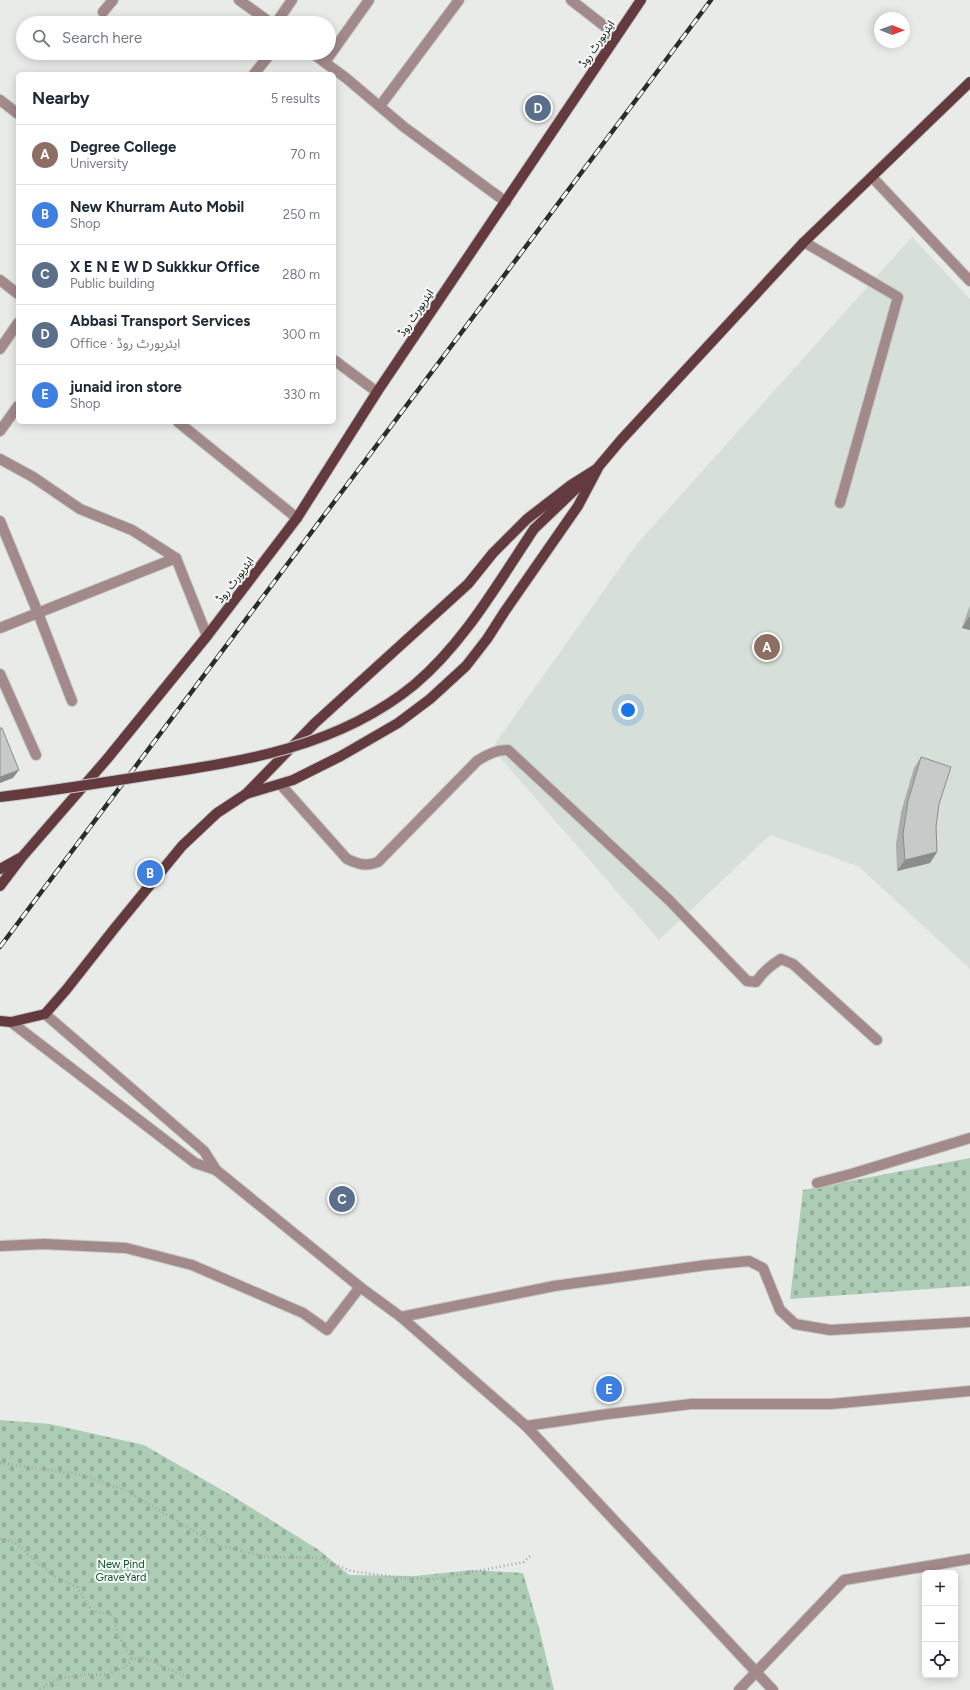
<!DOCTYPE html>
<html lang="en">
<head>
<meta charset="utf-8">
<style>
  :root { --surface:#fff; --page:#f2f2f3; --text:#1f2937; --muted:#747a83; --line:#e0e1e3; --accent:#a60b37 }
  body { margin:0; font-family:Figtree,"Noto Sans Arabic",sans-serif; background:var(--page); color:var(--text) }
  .controls { position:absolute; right:12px; bottom:12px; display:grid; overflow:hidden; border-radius:6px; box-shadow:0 2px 10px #0003 }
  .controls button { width:36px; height:36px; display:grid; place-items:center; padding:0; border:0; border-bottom:1px solid var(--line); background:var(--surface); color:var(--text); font:20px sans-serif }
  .compass { position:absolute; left:874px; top:12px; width:36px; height:36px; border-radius:50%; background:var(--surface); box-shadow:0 2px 10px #0003; rotate:91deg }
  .you { position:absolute; left:628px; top:710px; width:14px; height:14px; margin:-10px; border:3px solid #fff; border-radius:50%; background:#1a73e8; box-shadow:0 0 0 6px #1a73e833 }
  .badge { display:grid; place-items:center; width:26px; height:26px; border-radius:50%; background:var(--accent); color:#fff; font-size:13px; font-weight:700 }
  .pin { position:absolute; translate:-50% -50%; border:2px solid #fff; box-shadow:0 1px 4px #0006 }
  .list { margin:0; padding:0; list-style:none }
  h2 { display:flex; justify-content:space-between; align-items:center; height:52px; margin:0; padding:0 16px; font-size:17px }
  h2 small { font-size:13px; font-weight:400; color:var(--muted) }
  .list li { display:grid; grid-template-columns:26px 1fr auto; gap:12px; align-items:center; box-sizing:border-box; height:60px; padding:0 16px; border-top:1px solid var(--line) }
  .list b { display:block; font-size:15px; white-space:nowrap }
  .list p { margin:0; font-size:13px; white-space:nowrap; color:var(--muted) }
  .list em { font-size:13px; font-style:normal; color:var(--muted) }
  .icon { flex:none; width:22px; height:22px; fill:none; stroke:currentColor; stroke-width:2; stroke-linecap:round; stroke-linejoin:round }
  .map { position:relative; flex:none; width:970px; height:1690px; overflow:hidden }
  .search { position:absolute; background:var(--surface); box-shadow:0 2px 10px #0003; left:16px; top:16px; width:320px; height:44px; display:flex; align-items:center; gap:10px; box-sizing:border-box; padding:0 14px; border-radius:22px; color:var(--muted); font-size:15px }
  .panel { position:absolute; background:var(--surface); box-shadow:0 2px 10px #0003; left:16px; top:72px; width:320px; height:352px; border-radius:6px }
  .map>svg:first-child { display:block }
  .built { fill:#d6e0d8 }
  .cemetery { fill:url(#cemetery-stones) }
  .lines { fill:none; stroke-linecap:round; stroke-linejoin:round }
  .minor-casing { stroke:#c6c8c6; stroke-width:12 }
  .major-casing { stroke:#c6c8c6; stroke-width:12 }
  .path { stroke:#a2a4a2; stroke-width:2.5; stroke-dasharray:1 3; stroke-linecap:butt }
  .minor { stroke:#a2898a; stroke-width:10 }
  .major { stroke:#633b3e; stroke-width:10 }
  .rail-casing { stroke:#2b2c2c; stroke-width:4.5 }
  .rail { stroke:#f5f8f6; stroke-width:3; stroke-dasharray:9; stroke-linecap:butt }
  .major-bridge-casing { stroke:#c6c8c6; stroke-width:12; stroke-linecap:butt }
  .major-bridge { stroke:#633b3e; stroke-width:10 }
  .wall { fill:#abaeac }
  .shaded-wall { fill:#8b8d8c }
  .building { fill:#c7cac8; stroke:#8b8d8c }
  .labels { text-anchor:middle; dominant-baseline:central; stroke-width:4; stroke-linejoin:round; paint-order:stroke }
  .street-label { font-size:11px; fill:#111212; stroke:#f5f8f6 }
  .park-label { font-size:11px; fill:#0a552c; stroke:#f5f8f6 }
</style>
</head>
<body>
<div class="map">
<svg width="970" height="1690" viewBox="0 0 970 1690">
  <defs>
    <pattern id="cemetery-stones" width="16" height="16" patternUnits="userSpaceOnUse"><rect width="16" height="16" fill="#adccb5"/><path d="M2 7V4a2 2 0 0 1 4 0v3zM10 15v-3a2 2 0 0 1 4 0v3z" fill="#94ae9b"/></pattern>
  </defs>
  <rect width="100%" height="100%" fill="#e8ebe8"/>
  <path class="built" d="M912 237 970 299V969L858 866 770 835 659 940 492 748 636 545Z"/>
  <g class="cemetery">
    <path d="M970 1158V1286L790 1299 803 1190Z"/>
    <path d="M0 1420 50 1424 144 1445 234 1497 319 1550 349 1575 415 1576 472 1570 523 1573 539 1628 554 1690H0Z"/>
  </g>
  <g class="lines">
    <defs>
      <g id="minor">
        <path d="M239 0 271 23"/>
        <path d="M571 0 616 35"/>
        <path d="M103 12 113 0"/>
        <path d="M276 23 292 0"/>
        <path d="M312 53 346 78 404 127 506 202"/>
        <path d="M325 62 369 0"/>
        <path d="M254 74 271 53"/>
        <path d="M0 100 18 114"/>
        <path d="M380 106 459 0"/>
        <path d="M872 177 970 281"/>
        <path d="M804 242 898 297 840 503"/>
        <path d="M0 280 18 294"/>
        <path d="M0 349 18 323"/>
        <path d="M334 360 377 392"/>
        <path d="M178 422 297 518"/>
        <path d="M0 431 18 406"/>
        <path d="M0 459 33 477 80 509 132 530 176 558 207 636"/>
        <path d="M0 521 38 613 72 701"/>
        <path d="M0 628 176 558"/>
        <path d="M0 674 36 755"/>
        <path d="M281 785 347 859C358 864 366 867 378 862L477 761C486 755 497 749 508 750L669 900 747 981 756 982C762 973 771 965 781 959L793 964 877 1040"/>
        <path d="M45 1014 204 1151 216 1170 360 1287 401 1317 526 1426 608 1414 691 1404H831L970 1391"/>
        <path d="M11 1022 195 1163 216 1170"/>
        <path d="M817 1183 851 1174 970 1138"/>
        <path d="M0 1246 44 1244 126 1248 192 1265 303 1313 327 1330 360 1287"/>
        <path d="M401 1317 554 1286 707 1265 749 1261 763 1268 780 1310 795 1324 830 1330 970 1322"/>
        <path d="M526 1426 773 1690"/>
        <path d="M739 1690 844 1580 970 1559"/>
      </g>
      <g id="major">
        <path d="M594 472 621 440 804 242 970 82"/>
        <path d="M534 529 582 483"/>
        <path d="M246 794 293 780 341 756 398 723 430 699 466 666 487 639 505 611 578 506 597 470"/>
        <path d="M0 869 20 858"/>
        <path d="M0 886 22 857 107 759 207 636 297 518 377 392 641 0"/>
        <path d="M0 1021 11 1022 45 1014 66 990 114 929 182 846 217 813 246 794 315 723 468 584 493 553 527 519 571 485 598 468"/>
      </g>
    </defs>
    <use href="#minor" class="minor-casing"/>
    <use href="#major" class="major-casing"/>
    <g class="path">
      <path d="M0 1463 83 1475 127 1491 217 1545 266 1557 319 1558 351 1571 402 1578 436 1579 524 1562 531 1555"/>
      <path d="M0 1539 14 1542 51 1574 77 1587 92 1611 110 1614 114 1618 118 1635 132 1659"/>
      <path d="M40 1690 51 1681 83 1674 106 1675 125 1667 132 1659 145 1658 184 1676"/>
    </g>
    <use href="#minor" class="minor"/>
    <use href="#major" class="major"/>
    <defs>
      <path id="rail" d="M0 947 711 0"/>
    </defs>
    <use href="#rail" class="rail-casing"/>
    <use href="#rail" class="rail"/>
    <defs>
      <path id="major-bridge" d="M0 797C50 791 101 783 151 775 245 761 338 747 414 685 464 643 498 583 534 529"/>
    </defs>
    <use href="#major-bridge" class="major-bridge-casing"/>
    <use href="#major-bridge" class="major-bridge"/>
  </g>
  <g class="wall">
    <path d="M970 605V630L962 628Z"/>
    <path d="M921 757 939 804 936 827 937 852 930 863 897 871 896 844 901 812 914 768Z"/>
  </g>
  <g class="shaded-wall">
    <path d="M969 617H970V630L962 628Z"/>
    <path d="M19 770 13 778 0 783V777Z"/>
    <path d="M937 852 930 863 897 871 905 860Z"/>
  </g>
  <g class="building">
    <path d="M0 728H2L19 770 0 777Z"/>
    <path d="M921 757 951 767 939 804 936 827 937 852 905 860 903 834 908 801Z"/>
  </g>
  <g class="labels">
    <g class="street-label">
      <text transform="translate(597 44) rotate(-56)">ایئرپورٹ روڈ</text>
      <text transform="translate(416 313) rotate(-56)">ایئرپورٹ روڈ</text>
      <text transform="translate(235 580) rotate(-53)">ایئرپورٹ روڈ</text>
    </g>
    <g class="park-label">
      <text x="121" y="1564">New Pind<tspan x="121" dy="13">GraveYard</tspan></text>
    </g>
  </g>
</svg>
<div class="controls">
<button>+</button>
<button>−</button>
<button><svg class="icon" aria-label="locate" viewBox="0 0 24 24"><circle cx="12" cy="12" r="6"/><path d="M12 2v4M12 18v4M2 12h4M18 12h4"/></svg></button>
</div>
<svg class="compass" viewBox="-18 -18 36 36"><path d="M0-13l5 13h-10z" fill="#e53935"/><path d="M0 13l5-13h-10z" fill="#747a83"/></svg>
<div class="you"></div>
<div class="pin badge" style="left:767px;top:647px;background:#8d6e63">A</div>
<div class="pin badge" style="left:150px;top:873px;background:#3f7fe0">B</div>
<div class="pin badge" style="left:342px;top:1199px;background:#5c6f8a">C</div>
<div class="pin badge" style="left:538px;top:108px;background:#5c6f8a">D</div>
<div class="pin badge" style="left:609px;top:1389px;background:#3f7fe0">E</div>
<div class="search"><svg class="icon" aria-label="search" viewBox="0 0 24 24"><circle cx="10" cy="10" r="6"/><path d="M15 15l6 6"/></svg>Search here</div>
<section class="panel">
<h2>Nearby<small>5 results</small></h2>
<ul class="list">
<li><span class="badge" style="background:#8d6e63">A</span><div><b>Degree College</b><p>University</p></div><em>70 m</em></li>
<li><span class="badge" style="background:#3f7fe0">B</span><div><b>New Khurram Auto Mobil</b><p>Shop</p></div><em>250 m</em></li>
<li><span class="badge" style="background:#5c6f8a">C</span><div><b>X E N E W D Sukkkur Office</b><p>Public building</p></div><em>280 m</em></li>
<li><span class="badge" style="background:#5c6f8a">D</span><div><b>Abbasi Transport Services</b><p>Office · ایئرپورٹ روڈ</p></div><em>300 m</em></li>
<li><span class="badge" style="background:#3f7fe0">E</span><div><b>junaid iron store</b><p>Shop</p></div><em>330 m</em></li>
</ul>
</section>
</div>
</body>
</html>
